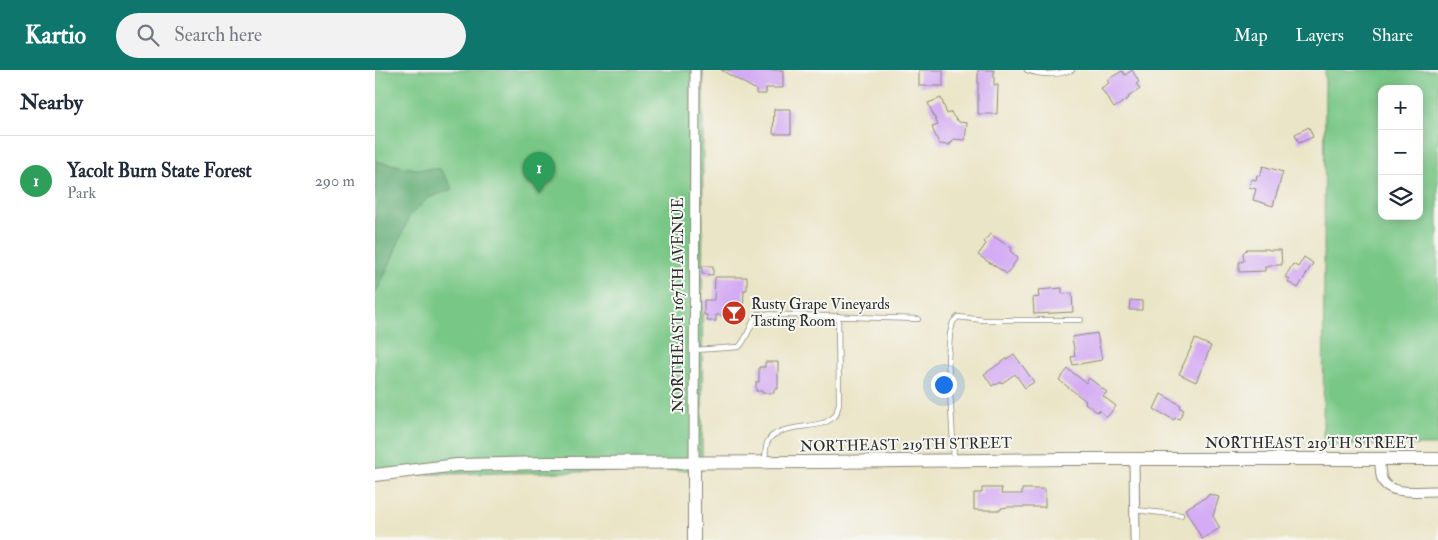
<!DOCTYPE html>
<html lang="en">
<head>
<meta charset="utf-8">
<style>
  :root { --surface:#fff; --page:#f2f2f3; --text:#1f2937; --muted:#747a83; --line:#e0e1e3; --accent:#0f766e }
  body { margin:0; font-family:"IM FELL Double Pica",serif; background:var(--page); color:var(--text) }
  .controls { position:absolute; right:15px; top:15px; display:grid; overflow:hidden; border-radius:10px; box-shadow:0 2px 12px #0003 }
  .controls button { width:45px; height:45px; display:grid; place-items:center; padding:0; border:0; border-bottom:1px solid var(--line); background:var(--surface); color:var(--text); font:25px sans-serif }
  .you { position:absolute; left:568px; top:314px; width:18px; height:18px; margin:-12px; border:4px solid #fff; border-radius:50%; background:#1a73e8; box-shadow:0 0 0 8px #1a73e833 }
  .badge { display:grid; place-items:center; width:32px; height:32px; border-radius:50%; background:var(--accent); color:#fff; font-size:16px; font-weight:700 }
  .pin { position:absolute; translate:-50% -41px; filter:drop-shadow(0 1px 2px #0008) }
  .pin::after { content:''; position:absolute; top:26px; width:18px; height:15px; background:inherit; clip-path:polygon(0 0,100% 0,50% 100%) }
  .list { margin:0; padding:0; list-style:none }
  h2 { display:flex; justify-content:space-between; align-items:center; height:65px; margin:0; padding:0 20px; font-size:21px }
  h2 small { font-size:16px; font-weight:400; color:var(--muted) }
  .list li { display:grid; grid-template-columns:32px 1fr auto; gap:15px; align-items:center; box-sizing:border-box; height:90px; padding:0 20px; border-top:1px solid var(--line) }
  .list b { display:block; font-size:19px; white-space:nowrap }
  .list p { margin:0; font-size:16px; white-space:nowrap; color:var(--muted) }
  .list em { font-size:16px; font-style:normal; color:var(--muted) }
  .icon { flex:none; width:28px; height:28px; fill:none; stroke:currentColor; stroke-width:2; stroke-linecap:round; stroke-linejoin:round }
  .map { position:relative; flex:none; width:1063px; height:470px; overflow:hidden }
  header { display:flex; align-items:center; gap:30px; box-sizing:border-box; height:70px; padding:0 25px; background:var(--accent); color:#fff }
  header strong { font-size:24px }
  nav { display:flex; gap:28px; margin-inline-start:auto; font-size:18px }
  .search { width:350px; height:45px; background:var(--page); display:flex; align-items:center; gap:12px; box-sizing:border-box; padding:0 18px; border-radius:28px; color:var(--muted); font-size:19px }
  main { display:flex }
  aside { flex:1; background:var(--surface) }
  .map>svg:first-child { display:block }
  .green { fill:#79c786; stroke:#527958; fill-rule:evenodd }
  .forest { fill:#62ac73; stroke:#466c4f }
  .building { fill:#d4acf3 }
  .lines { fill:none; stroke-linecap:round; stroke-linejoin:round }
  .lane-casing { stroke:#8b8879; stroke-width:6 }
  .street-casing { stroke:#8b8879; stroke-width:11 }
  .secondary-casing { stroke:#8b8879; stroke-width:14 }
  .lane { stroke:#fff; stroke-width:4.5 }
  .street { stroke:#fff; stroke-width:9 }
  .secondary { stroke:#fff; stroke-width:12 }
  .labels { text-anchor:middle; dominant-baseline:central; stroke-width:4; stroke-linejoin:round; paint-order:stroke }
  .poi-label { font-size:15px; fill:#2b2b2b; stroke:#f6f6f2; text-anchor:start }
  .street-label { font-size:15px; fill:#2b2b2b; stroke:#f6f6f2 }
</style>
</head>
<body>
<header>
<strong>Kartio</strong>
<div class="search"><svg class="icon" aria-label="search" viewBox="0 0 24 24"><circle cx="10" cy="10" r="6"/><path d="M15 15l6 6"/></svg>Search here</div>
<nav><a>Map</a><a>Layers</a><a>Share</a></nav>
</header>
<main>
<aside>
<h2>Nearby<small></small></h2>
<ul class="list">
<li><span class="badge" style="background:#2e9e5b">1</span><div><b>Yacolt Burn State Forest</b><p>Park</p></div><em>290 m</em></li>
</ul>
</aside>
<div class="map">
<svg width="1063" height="470" viewBox="0 0 1063 470">
  <rect width="100%" height="100%" fill="#f6f6f2"/>
  <filter id="ink" filterUnits="userSpaceOnUse"><feTurbulence type="fractalNoise" baseFrequency=".02" numOctaves="2"/><feDisplacementMap in="SourceGraphic" scale="10" xChannelSelector="R" yChannelSelector="G"/><feConvolveMatrix kernelMatrix="1 2 1 2 8 2 1 2 1" color-interpolation-filters="sRGB"/></filter>
  <filter id="wash" filterUnits="userSpaceOnUse"><feTurbulence type="fractalNoise" baseFrequency=".0096" numOctaves="4" result="noise"/><feDisplacementMap in="SourceGraphic" scale="20" xChannelSelector="R" yChannelSelector="G"/><feGaussianBlur stdDeviation="1.12" result="paint"/><feColorMatrix in="noise" values="0 0 0 0 0 0 0 0 0 0 0 0 0 0 0 0 0 1.4 0 .05"/><feComposite in="paint" operator="in"/></filter>
  <g filter="url(#wash)">
    <rect width="100%" height="100%" fill="#ebe5c7"/>
    <g class="green">
      <path d="M0 0H328L327 400 0 405Z"/>
      <path d="M950 0H1063V375H948ZM1007 19H1044V146H1007Z"/>
    </g>
    <path class="forest" d="M0 91 41 99H65L78 119 53 128 35 145 15 193 0 225Z"/>
    <g id="blocks">
      <g class="building">
        <path d="M346 0H408V18H391V24H381V20Z"/>
        <rect x="544" y="0" width="24" height="16"/>
        <path d="M603 0H619V15H623L622 44H603Z"/>
        <path d="M757 0 764 12 761 14 765 19 753 27 754 28 739 38 726 18 734 13 732 10 747 1 750 5Z"/>
        <path d="M566 28 572 44 576 42 578 46 584 52 592 53 590 70 578 69 577 73H575V75L564 74 557 57 563 55 553 33Z"/>
        <path d="M399 39H416V64H398Z"/>
        <path d="M934 57 938 67 924 73 920 64Z"/>
        <path d="M888 96 908 102 898 136 878 130 881 119 874 117 877 109 881 110 882 105 885 106Z"/>
        <path d="M615 164 637 178 635 181 643 188 632 204 603 185 611 174 609 172Z"/>
        <path d="M872 179H893L894 180H906L907 195H894V197H890V201L864 202V192L869 191 868 183Z"/>
        <path d="M929 187 938 193 923 218 913 212 915 209 910 207 918 194 923 197Z"/>
        <path d="M327 196H338V205L327 204Z"/>
        <path d="M340 207H372V220H369L368 246 341 245V251H332V245H329V230H339Z"/>
        <path d="M687 218V224L697 223 698 242 659 244 658 228 664 227 663 220Z"/>
        <path d="M755 230 767 231V240H754Z"/>
        <path d="M722 263 727 290 698 295 696 287 700 286 697 267Z"/>
        <path d="M820 269 836 276 821 312 804 304Z"/>
        <path d="M639 284 659 312 650 318 640 304 627 313 626 312 621 315 620 314 617 316 609 304Z"/>
        <path d="M390 292H403V319H399V323H387V321H381V312H384V297H390Z"/>
        <path d="M693 299 711 313 714 308 732 322 728 326 741 336 732 347 724 340 722 342 710 333 711 331 684 310Z"/>
        <path d="M786 324 806 335 805 338 809 340 804 349 801 347 799 350 779 339Z"/>
        <path d="M607 418H627L626 424H647V419H670V437H634L626 438V440H599V423H607Z"/>
        <path d="M834 424 844 427 838 446 845 458 827 469 810 439 833 426Z"/>
      </g>
    </g>
  </g>
  <g filter="url(#ink)">
    <use href="#blocks" fill-opacity="0" stroke="#8b8879" stroke-width="1"/>
    <g class="lines">
      <defs>
        <g id="lane">
          <path d="M652 0C667 6 682 5 697 0"/>
          <path d="M320 280 364 277C372 269 376 254 382 244L543 249"/>
          <path d="M579 389 573 288 575 264 578 252 583 247 608 250H706"/>
          <path d="M390 390C391 383 390 376 393 371 401 356 433 358 448 353 453 352 457 348 461 345L464 333 463 246"/>
          <path d="M760 440 806 445"/>
        </g>
        <g id="street">
          <path d="M759 389 760 470"/>
          <path d="M1005 389C1005 394 1005 400 1006 405 1009 428 1047 420 1063 421"/>
          <path d="M319 393 320 0"/>
        </g>
        <g id="secondary">
          <path d="M0 405 82 395 171 393 446 392 691 389H1063"/>
          <path d="M319 470V393"/>
        </g>
      </defs>
      <use href="#lane" class="lane-casing"/>
      <use href="#street" class="street-casing"/>
      <use href="#secondary" class="secondary-casing"/>
      <use href="#lane" class="lane"/>
      <use href="#street" class="street"/>
      <use href="#secondary" class="secondary"/>
    </g>
  </g>
  <defs>
    <symbol id="bar-disc" viewBox="-11 -11 22 22"><circle r="9.5" fill="#c8321e" stroke="#f6f6f2"/><path d="M-6-5H6L.8 .8V4.5H3.5V6h-7V4.5H-.8V.8Z" fill="#fff"/></symbol>
  </defs>
  <g fill-rule="evenodd">
    <use href="#bar-disc" x="345" y="229" width="28" height="28"/>
  </g>
  <g class="labels">
    <g class="poi-label">
      <text x="376" y="234">Rusty Grape Vineyards<tspan x="376" dy="17">Tasting Room</tspan></text>
    </g>
    <g class="street-label">
      <text transform="translate(303 235) rotate(-90)">NORTHEAST 167TH AVENUE</text>
      <text x="936" y="373">NORTHEAST 219TH STREET</text>
      <text transform="translate(531 375) rotate(-1)">NORTHEAST 219TH STREET</text>
    </g>
  </g>
</svg>
<div class="controls">
<button>+</button>
<button>−</button>
<button><svg class="icon" aria-label="layers" viewBox="0 0 24 24"><path d="M12 4l9 5-9 5-9-5zM3 14l9 5 9-5"/></svg></button>
</div>
<div class="you"></div>
<div class="pin badge" style="left:164px;top:123px;background:#2e9e5b">1</div>
</div>
</main>
</body>
</html>
